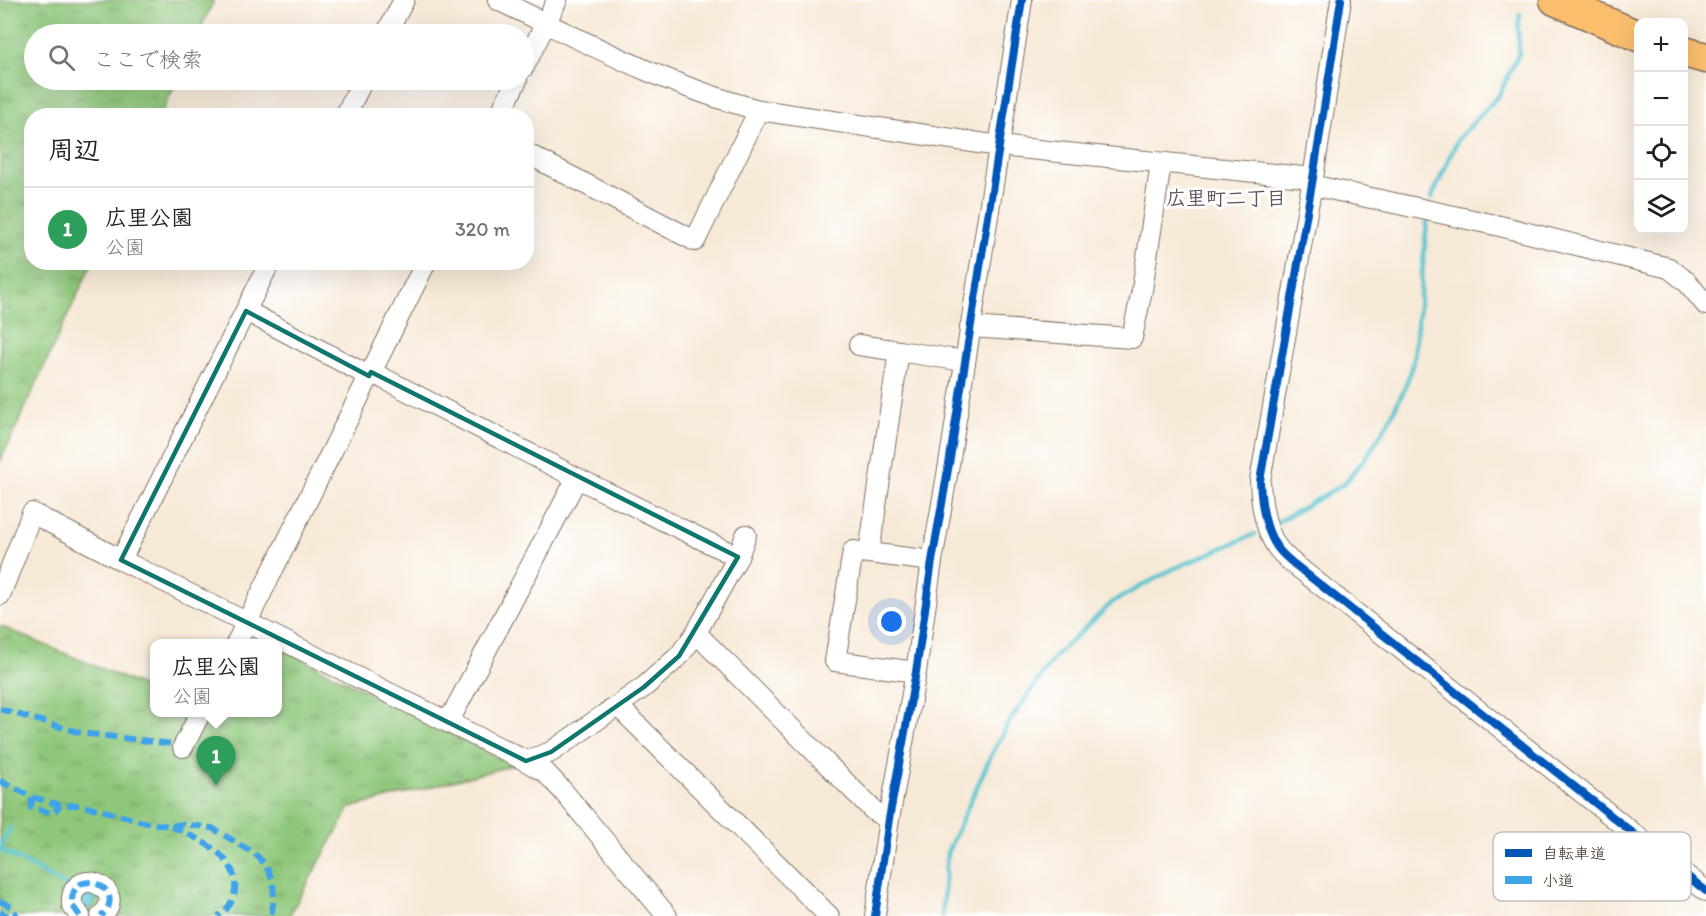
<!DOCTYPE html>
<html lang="ja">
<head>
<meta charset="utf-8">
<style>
  :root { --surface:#fff; --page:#f2f2f2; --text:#202124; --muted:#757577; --line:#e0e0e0; --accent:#c8321e }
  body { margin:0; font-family:Itim,"Klee One",sans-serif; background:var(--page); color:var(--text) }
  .controls { position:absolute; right:18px; top:18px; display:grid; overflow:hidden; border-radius:12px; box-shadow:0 6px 24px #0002 }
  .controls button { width:54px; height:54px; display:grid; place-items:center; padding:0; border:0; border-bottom:2px solid var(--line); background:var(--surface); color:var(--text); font:30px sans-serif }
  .you { position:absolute; left:892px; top:622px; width:21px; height:21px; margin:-15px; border:4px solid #fff; border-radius:50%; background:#1a73e8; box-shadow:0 0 0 9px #1a73e833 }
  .badge { display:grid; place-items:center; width:39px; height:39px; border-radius:50%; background:var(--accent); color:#fff; font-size:20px; font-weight:700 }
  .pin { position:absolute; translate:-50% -50px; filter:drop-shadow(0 2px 3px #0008) }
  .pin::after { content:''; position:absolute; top:32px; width:21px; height:18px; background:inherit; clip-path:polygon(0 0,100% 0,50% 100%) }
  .popup { position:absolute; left:150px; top:639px; width:132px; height:78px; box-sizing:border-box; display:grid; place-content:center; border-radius:12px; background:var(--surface); filter:drop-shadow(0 2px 4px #0005); font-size:20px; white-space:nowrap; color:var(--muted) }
  .popup b { font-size:22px; color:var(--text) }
  .popup::after { content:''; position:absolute; left:50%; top:100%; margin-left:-12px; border:12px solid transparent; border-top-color:var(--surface) }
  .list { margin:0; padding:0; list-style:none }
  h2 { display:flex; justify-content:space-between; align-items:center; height:78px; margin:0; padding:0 24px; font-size:26px }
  h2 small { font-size:20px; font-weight:400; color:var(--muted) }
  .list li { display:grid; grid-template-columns:39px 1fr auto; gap:18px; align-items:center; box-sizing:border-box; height:84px; padding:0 24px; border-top:2px solid var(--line) }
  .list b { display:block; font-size:22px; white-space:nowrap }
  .list p { margin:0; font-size:20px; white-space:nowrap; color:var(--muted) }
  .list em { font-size:20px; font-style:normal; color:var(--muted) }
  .icon { flex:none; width:33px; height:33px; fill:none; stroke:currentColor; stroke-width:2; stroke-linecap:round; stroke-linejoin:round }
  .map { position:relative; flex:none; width:1706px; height:916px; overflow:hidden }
  .search { position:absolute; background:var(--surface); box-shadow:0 6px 24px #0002; left:24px; top:24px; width:510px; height:66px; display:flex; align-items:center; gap:15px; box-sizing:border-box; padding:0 21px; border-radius:33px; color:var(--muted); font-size:22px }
  .panel { position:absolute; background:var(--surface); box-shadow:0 6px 24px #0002; left:24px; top:108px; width:510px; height:162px; border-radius:24px }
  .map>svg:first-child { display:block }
  .grass { fill:url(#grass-tufts); stroke:#65784c; stroke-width:1.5 }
  .water { fill:#58c5cf; stroke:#4a7876; stroke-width:1.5 }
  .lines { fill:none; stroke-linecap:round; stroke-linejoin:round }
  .stream { stroke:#58c5cf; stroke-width:4.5 }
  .minor-casing { stroke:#7d6d5f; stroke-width:22 }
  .highway-casing { stroke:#7d6d5f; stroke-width:33 }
  .minor { stroke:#fff; stroke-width:20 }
  .highway { stroke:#fabe6d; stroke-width:30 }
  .quiet { stroke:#3fa3ea; stroke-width:6; stroke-dasharray:12 6; stroke-linecap:butt }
  .cycleway-casing { stroke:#fff; stroke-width:11 }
  .cycleway { stroke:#0057b8; stroke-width:8 }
  .marked { fill:none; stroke:#0f766e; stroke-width:4.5; stroke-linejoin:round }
  .labels { text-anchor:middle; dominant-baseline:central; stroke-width:6; stroke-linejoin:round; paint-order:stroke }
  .neighbourhood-label { font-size:20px; font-weight:bold; fill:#64525b; stroke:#fff }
  .key { fill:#fff; stroke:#c4bfbc; stroke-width:1.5 }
  .key-label { font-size:16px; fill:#3b2a1e }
</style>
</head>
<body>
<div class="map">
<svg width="1706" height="916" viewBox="0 0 1706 916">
  <defs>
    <pattern id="grass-tufts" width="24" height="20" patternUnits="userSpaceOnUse" patternTransform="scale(1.5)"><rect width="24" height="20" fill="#8fc77a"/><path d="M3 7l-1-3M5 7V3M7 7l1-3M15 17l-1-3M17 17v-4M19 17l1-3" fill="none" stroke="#76a263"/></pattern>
  </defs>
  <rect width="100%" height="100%" fill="#fff"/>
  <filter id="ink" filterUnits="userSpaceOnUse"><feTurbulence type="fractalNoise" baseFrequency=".0167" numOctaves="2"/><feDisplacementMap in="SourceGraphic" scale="12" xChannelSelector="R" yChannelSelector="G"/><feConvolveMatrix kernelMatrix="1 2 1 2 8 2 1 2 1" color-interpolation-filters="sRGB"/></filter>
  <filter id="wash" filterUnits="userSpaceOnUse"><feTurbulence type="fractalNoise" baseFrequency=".008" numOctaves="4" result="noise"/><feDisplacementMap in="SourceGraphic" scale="24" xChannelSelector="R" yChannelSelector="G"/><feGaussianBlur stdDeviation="1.35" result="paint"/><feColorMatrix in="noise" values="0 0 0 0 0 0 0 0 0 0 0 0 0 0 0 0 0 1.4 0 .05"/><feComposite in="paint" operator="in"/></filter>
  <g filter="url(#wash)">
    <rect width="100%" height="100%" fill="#f7e9d7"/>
    <g class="grass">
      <path d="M0 0H214L198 34H34V80H177L161 115 32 116V262L92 263 0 462Z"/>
      <path d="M0 626 154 691V712H278V647L514 765 350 808 289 916H0Z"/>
    </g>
    <path class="water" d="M90 880 98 897 93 906 83 910 69 887Z"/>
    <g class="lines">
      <g class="stream">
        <path d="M1431 199 1458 139 1499 95 1519 53 1518 27 1520 14"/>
        <path d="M1276 523 1344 484 1366 457 1386 426 1405 388 1414 359 1427 222"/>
        <path d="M0 847 10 828"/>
        <path d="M0 849 70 888"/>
        <path d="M942 916 947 853 990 758 1009 722 1056 655 1114 601 1173 569 1255 534"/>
      </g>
    </g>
  </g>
  <g filter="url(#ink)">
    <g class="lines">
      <defs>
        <g id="minor">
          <path d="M498 0C583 41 667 86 759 110L999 146 1313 178"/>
          <path d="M1341 0 1313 178 1260 481C1261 503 1264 528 1277 547 1281 553 1288 559 1294 564L1706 891"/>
          <path d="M386 34 404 0"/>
          <path d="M524 67 557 0"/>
          <path d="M345 116 363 80"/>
          <path d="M499 116 517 80"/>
          <path d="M526 153 695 241 759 110"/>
          <path d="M1311 185 1500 226 1669 268 1687 282 1706 305"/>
          <path d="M246 311 369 376"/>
          <path d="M970 327 1132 338 1142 290 1161 164"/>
          <path d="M859 345 899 351"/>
          <path d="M371 372 577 478 738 557"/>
          <path d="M869 553 899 351 964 361"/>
          <path d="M121 560 270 262"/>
          <path d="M0 595 32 513 121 560 526 761 545 772 562 790 667 916"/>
          <path d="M696 633 874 811 889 819"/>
          <path d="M236 644 426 262"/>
          <path d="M916 672 835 661 853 551 932 561"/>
          <path d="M618 706 829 916"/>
          <path d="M449 721 577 478"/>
          <path d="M183 747 201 712"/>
          <path d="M526 761 551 752 644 687 679 656 696 633 738 557 746 535"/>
          <path d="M80 916 72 905C69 862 132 888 101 916"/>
          <path d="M875 916 889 819 916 672 932 561 950 458 1022 0"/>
        </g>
        <g id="highway">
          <path d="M1555 0 1638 36"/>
          <path d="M1684 52 1706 58"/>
        </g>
      </defs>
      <use href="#minor" class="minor-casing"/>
      <use href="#highway" class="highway-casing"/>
      <use href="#minor" class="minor"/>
      <use href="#highway" class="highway"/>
      <g class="quiet">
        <path d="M0 709 81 733 173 744"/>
        <path d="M0 781 32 797 60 805H76L93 808 147 823 171 826 184 824 212 828 254 853 265 864 273 881 274 899 271 916"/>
        <path d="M32 797 31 808 53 813 60 805"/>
        <path d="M171 826C197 838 239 856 235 889 234 901 228 910 218 916"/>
        <path d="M0 901 13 908 17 916"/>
        <path d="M0 912 8 916"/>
        <path d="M80 916 72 905C69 862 132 888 101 916"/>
      </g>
      <defs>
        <g id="cycleway">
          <path d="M1341 0 1313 178 1260 481C1261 503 1264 528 1277 547 1281 553 1288 559 1294 564L1706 891"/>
          <path d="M875 916 889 819 916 672 932 561 950 458 1022 0"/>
        </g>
      </defs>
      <use href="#cycleway" class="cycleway-casing"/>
      <use href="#cycleway" class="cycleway"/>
    </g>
  </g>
  <path class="marked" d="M246 311 369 376 371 372 738 557 679 656 644 687 551 752 526 761 121 560Z"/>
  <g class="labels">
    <g class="neighbourhood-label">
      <text x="1226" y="198">広里町二丁目</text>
    </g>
  </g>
  <rect x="1493" y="832" width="198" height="69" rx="9" class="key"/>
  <rect x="1505" y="849" width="27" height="8" fill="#0057b8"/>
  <rect x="1505" y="876" width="27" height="8" fill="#3fa3ea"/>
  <g class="key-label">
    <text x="1542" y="859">自転車道</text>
    <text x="1542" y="886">小道</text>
  </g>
</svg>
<div class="controls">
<button>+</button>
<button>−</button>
<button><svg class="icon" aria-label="locate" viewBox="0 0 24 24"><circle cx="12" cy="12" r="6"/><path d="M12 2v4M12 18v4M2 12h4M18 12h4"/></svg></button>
<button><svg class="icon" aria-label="layers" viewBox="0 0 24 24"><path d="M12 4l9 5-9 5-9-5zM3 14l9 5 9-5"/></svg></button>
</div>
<div class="you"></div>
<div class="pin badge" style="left:216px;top:786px;background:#2e9e5b">1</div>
<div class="popup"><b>広里公園</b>公園</div>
<div class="search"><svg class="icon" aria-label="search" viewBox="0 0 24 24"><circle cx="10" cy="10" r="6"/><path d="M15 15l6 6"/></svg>ここで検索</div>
<section class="panel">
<h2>周辺<small></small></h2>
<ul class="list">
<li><span class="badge" style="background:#2e9e5b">1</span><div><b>広里公園</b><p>公園</p></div><em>320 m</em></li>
</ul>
</section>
</div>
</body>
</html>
